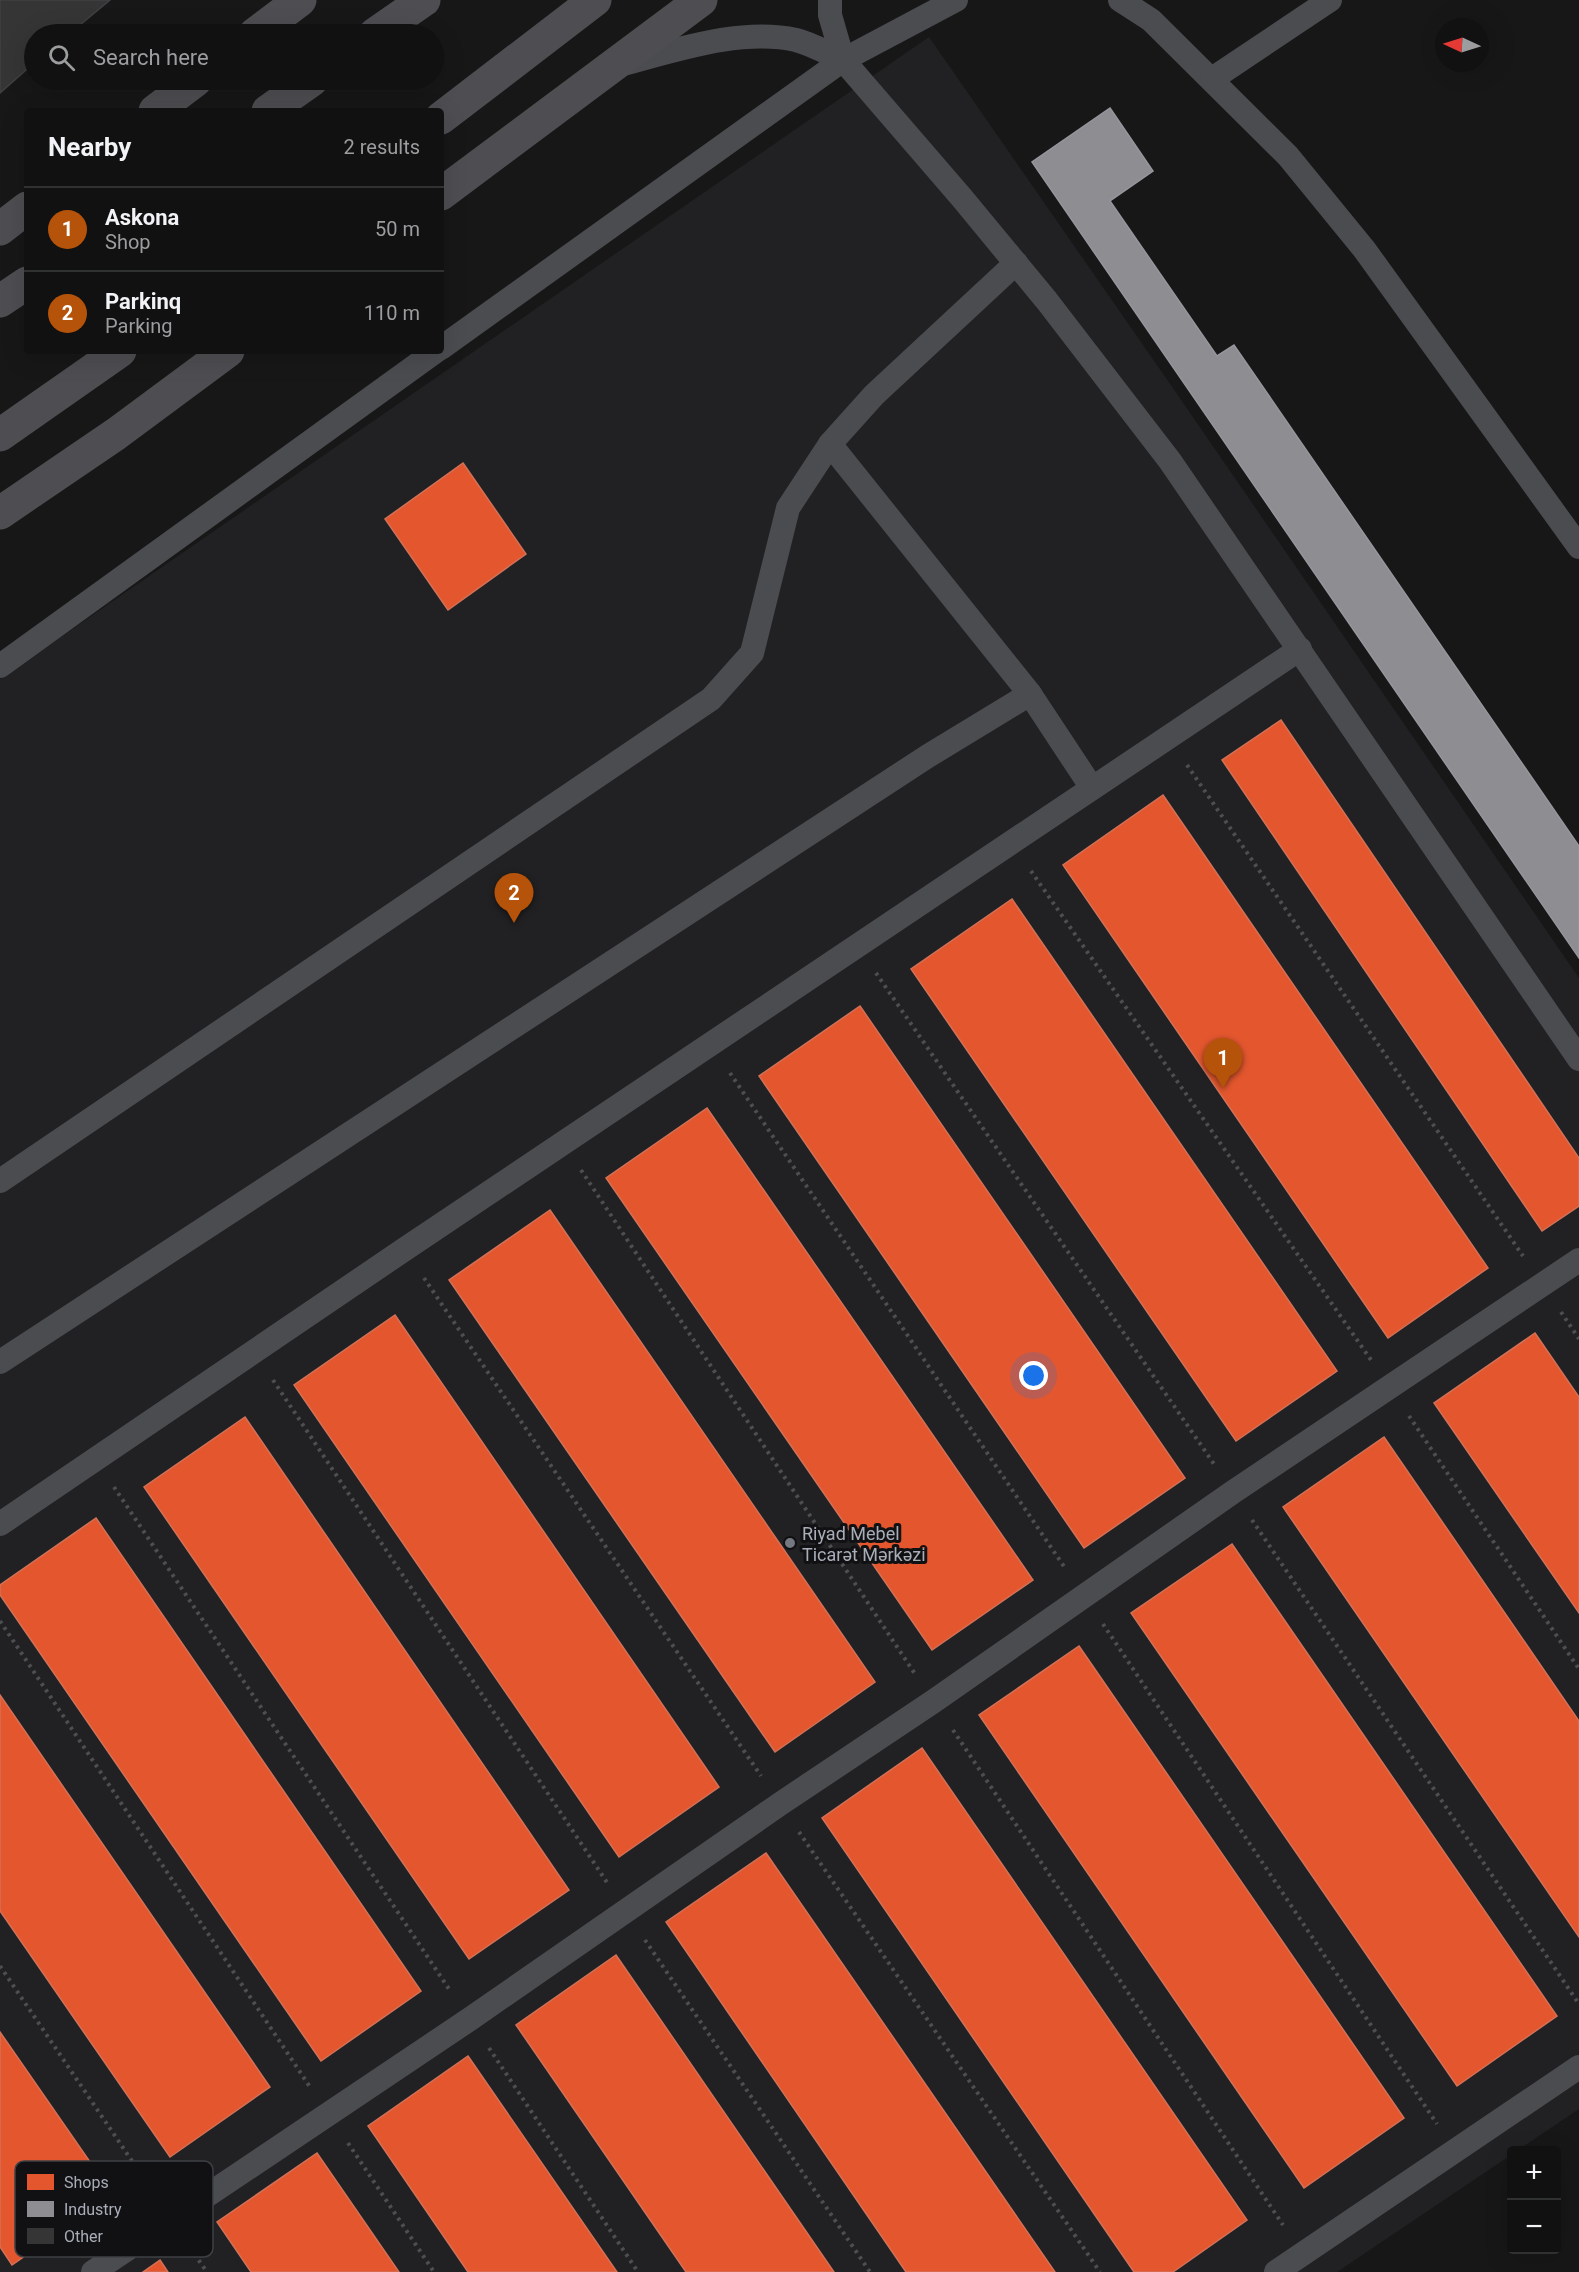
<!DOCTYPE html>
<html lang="en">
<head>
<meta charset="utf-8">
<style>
  :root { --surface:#111; --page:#1e1f1f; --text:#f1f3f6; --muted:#9c9d9f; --line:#303131; --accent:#b45309 }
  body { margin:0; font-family:Roboto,sans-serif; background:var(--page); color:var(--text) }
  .controls { position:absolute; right:18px; bottom:18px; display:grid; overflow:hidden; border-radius:6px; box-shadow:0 6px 24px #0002 }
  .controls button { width:54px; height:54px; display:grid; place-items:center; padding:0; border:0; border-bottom:2px solid var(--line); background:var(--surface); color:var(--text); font:30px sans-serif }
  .compass { position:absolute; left:1435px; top:18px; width:54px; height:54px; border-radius:50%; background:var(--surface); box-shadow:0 6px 24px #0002; rotate:274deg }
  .you { position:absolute; left:1034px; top:1376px; width:21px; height:21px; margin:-15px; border:4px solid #fff; border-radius:50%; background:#1a73e8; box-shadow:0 0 0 9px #1a73e833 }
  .badge { display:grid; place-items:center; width:39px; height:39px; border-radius:50%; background:var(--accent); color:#fff; font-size:20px; font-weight:700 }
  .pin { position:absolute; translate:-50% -50px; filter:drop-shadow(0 2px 3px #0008) }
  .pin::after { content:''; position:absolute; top:32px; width:21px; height:18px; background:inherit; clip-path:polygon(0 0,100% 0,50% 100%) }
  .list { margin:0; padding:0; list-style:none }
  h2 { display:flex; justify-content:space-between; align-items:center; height:78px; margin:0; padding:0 24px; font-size:26px }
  h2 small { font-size:20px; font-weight:400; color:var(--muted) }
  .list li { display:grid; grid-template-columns:39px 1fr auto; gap:18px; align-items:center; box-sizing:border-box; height:84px; padding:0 24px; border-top:2px solid var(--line) }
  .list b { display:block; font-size:22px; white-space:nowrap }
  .list p { margin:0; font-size:20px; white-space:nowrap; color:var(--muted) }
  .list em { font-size:20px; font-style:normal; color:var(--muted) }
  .icon { flex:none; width:33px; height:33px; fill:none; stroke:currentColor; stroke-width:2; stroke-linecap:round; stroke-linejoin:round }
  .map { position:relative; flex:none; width:1579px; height:2272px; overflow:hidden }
  .search { position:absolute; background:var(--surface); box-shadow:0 6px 24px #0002; left:24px; top:24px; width:420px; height:66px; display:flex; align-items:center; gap:15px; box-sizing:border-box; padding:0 21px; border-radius:33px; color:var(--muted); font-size:22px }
  .panel { position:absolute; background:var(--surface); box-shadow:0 6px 24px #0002; left:24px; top:108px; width:420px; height:246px; border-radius:6px }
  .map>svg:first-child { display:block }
  .built { fill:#212123 }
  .shops { fill:#e4572e; stroke:#d27157; stroke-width:1.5 }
  .industry { fill:#8d8d92; stroke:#95979d; stroke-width:1.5 }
  .building { fill:#353536; stroke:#3f4043; stroke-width:1.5 }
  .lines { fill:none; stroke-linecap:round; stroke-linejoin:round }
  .path { stroke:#4d4e52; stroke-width:4; stroke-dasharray:3 4.5; stroke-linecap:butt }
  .service { stroke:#4b4c50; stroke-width:24 }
  .trunk { stroke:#4e4e52; stroke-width:33 }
  .poi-dot { fill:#757880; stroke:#111113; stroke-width:2 }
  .labels { text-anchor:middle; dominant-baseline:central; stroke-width:6; stroke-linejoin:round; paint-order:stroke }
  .poi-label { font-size:18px; fill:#a8adb8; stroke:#111113; text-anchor:start }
  .key { fill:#111113; stroke:#3e4045; stroke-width:1.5 }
  .key-label { font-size:16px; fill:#a8adb8 }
</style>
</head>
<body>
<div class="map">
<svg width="1579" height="2272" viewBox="0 0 1579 2272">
  <rect width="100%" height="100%" fill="#171717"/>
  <path class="built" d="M929 37 1166 378 1579 978V2109L1518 2150H1512L1511 2155 1337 2272H0V679Z"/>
  <g class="shops">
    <path d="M463 463 526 554 448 610 385 519Z"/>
    <path d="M1281 720 1579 1158V1206L1542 1231 1222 760Z"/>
    <path d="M1163 795 1488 1268 1388 1338 1063 865Z"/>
    <path d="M1012 899 1337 1371 1236 1441 911 969Z"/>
    <path d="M860 1006 1185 1478 1084 1548 759 1076Z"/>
    <path d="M707 1108 1033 1580 932 1650 606 1178Z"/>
    <path d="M550 1210 875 1682 775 1752 449 1280Z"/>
    <path d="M395 1315 719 1787 619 1857 294 1385Z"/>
    <path d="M1535 1333 1579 1397V1613L1434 1403Z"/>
    <path d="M245 1417 569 1890 469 1959 144 1487Z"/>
    <path d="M1384 1437 1579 1721V1937L1283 1507Z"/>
    <path d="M96 1518 421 1991 321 2061 0 1595V1585Z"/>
    <path d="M1232 1544 1557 2016 1457 2086 1131 1613Z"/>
    <path d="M1079 1646 1404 2118 1304 2188 979 1715Z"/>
    <path d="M0 1695 270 2087 170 2157 0 1911Z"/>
    <path d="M922 1748 1247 2220 1173 2272H1134L822 1818Z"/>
    <path d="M766 1853 1055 2272H906L666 1922Z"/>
    <path d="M616 1955 834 2272H686L516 2025Z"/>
    <path d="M0 2032 113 2195 12 2265 0 2247Z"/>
    <path d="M468 2056 617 2272H468L368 2126Z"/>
    <path d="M317 2153 399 2272H251L217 2222Z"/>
    <path d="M160 2260 168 2272H143Z"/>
  </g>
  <path class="industry" d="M1110 108 1153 171 1110 201 1217 356 1234 345 1579 846V958L1032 162Z"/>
  <path class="building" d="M0 0H110L69 34H34V63L0 93Z"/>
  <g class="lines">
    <g class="path">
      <path d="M1187 765 1523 1256"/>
      <path d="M1031 871 1371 1360"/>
      <path d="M876 973 1214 1464"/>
      <path d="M730 1073 1065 1568"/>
      <path d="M581 1170 915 1674"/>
      <path d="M424 1278 761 1776"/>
      <path d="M1561 1312 1579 1339"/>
      <path d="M273 1380 608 1884"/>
      <path d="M1409 1416 1579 1669"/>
      <path d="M114 1487 451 1992"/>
      <path d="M1252 1520 1579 2004"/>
      <path d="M0 1621 310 2087"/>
      <path d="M1103 1624 1437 2124"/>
      <path d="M953 1730 1283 2225"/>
      <path d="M799 1832 1100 2272"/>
      <path d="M645 1940 870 2272"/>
      <path d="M0 1966 153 2192"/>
      <path d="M489 2048 638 2272"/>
      <path d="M348 2143 434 2272"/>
      <path d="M190 2248 207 2272"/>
    </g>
    <g class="service">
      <path d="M1120 0 1151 20 1288 156 1364 249 1579 547"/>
      <path d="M843 60 962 198 1047 301 1170 461 1579 1059"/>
      <path d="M623 64C677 50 740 28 796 40 812 44 829 54 843 60L830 15V0"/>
      <path d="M1212 79 1330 0"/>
      <path d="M441 348 843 60 956 0"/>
      <path d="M830 444 1030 694"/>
      <path d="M0 666 436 351"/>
      <path d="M0 1181 711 699 752 653 788 508 830 444 874 395 1016 263"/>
      <path d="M0 1362 928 756 1030 694 1092 788"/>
      <path d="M0 1524 405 1249 1300 649"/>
      <path d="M93 2272 470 2019 780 1804 934 1701 1233 1492 1579 1260"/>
      <path d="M1276 2272 1579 2067"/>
    </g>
    <g class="trunk">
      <path d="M255 34 300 0"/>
      <path d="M375 34 424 0"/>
      <path d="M155 111 196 80"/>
      <path d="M268 111 312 80"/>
      <path d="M441 118 595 0"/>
      <path d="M441 194 701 0"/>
      <path d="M0 229 27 208"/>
      <path d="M0 301 27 283"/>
      <path d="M0 435 120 351"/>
      <path d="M0 513 116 434 228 351"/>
    </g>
  </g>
  <circle class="poi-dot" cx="790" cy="1543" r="6"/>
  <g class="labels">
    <g class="poi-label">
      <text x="802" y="1533">Riyad Mebel<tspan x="802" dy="21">Ticarət Mərkəzi</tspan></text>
    </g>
  </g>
  <rect x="15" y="2161" width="198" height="96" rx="9" class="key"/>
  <rect x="27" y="2174" width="27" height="16" fill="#e4572e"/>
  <rect x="27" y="2201" width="27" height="16" fill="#8d8d92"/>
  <rect x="27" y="2228" width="27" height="16" fill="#353536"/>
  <g class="key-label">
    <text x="64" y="2188">Shops</text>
    <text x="64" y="2215">Industry</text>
    <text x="64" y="2242">Other</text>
  </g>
</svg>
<div class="controls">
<button>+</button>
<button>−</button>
</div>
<svg class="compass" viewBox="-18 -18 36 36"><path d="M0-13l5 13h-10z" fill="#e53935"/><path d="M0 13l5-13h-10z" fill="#9c9d9f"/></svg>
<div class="you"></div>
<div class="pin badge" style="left:1223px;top:1088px">1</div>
<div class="pin badge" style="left:514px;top:923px">2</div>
<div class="search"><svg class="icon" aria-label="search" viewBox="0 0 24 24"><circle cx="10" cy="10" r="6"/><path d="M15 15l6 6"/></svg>Search here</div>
<section class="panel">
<h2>Nearby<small>2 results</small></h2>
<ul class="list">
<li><span class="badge">1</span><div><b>Askona</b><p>Shop</p></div><em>50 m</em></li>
<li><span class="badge">2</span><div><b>Parkinq</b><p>Parking</p></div><em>110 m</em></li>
</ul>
</section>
</div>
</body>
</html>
